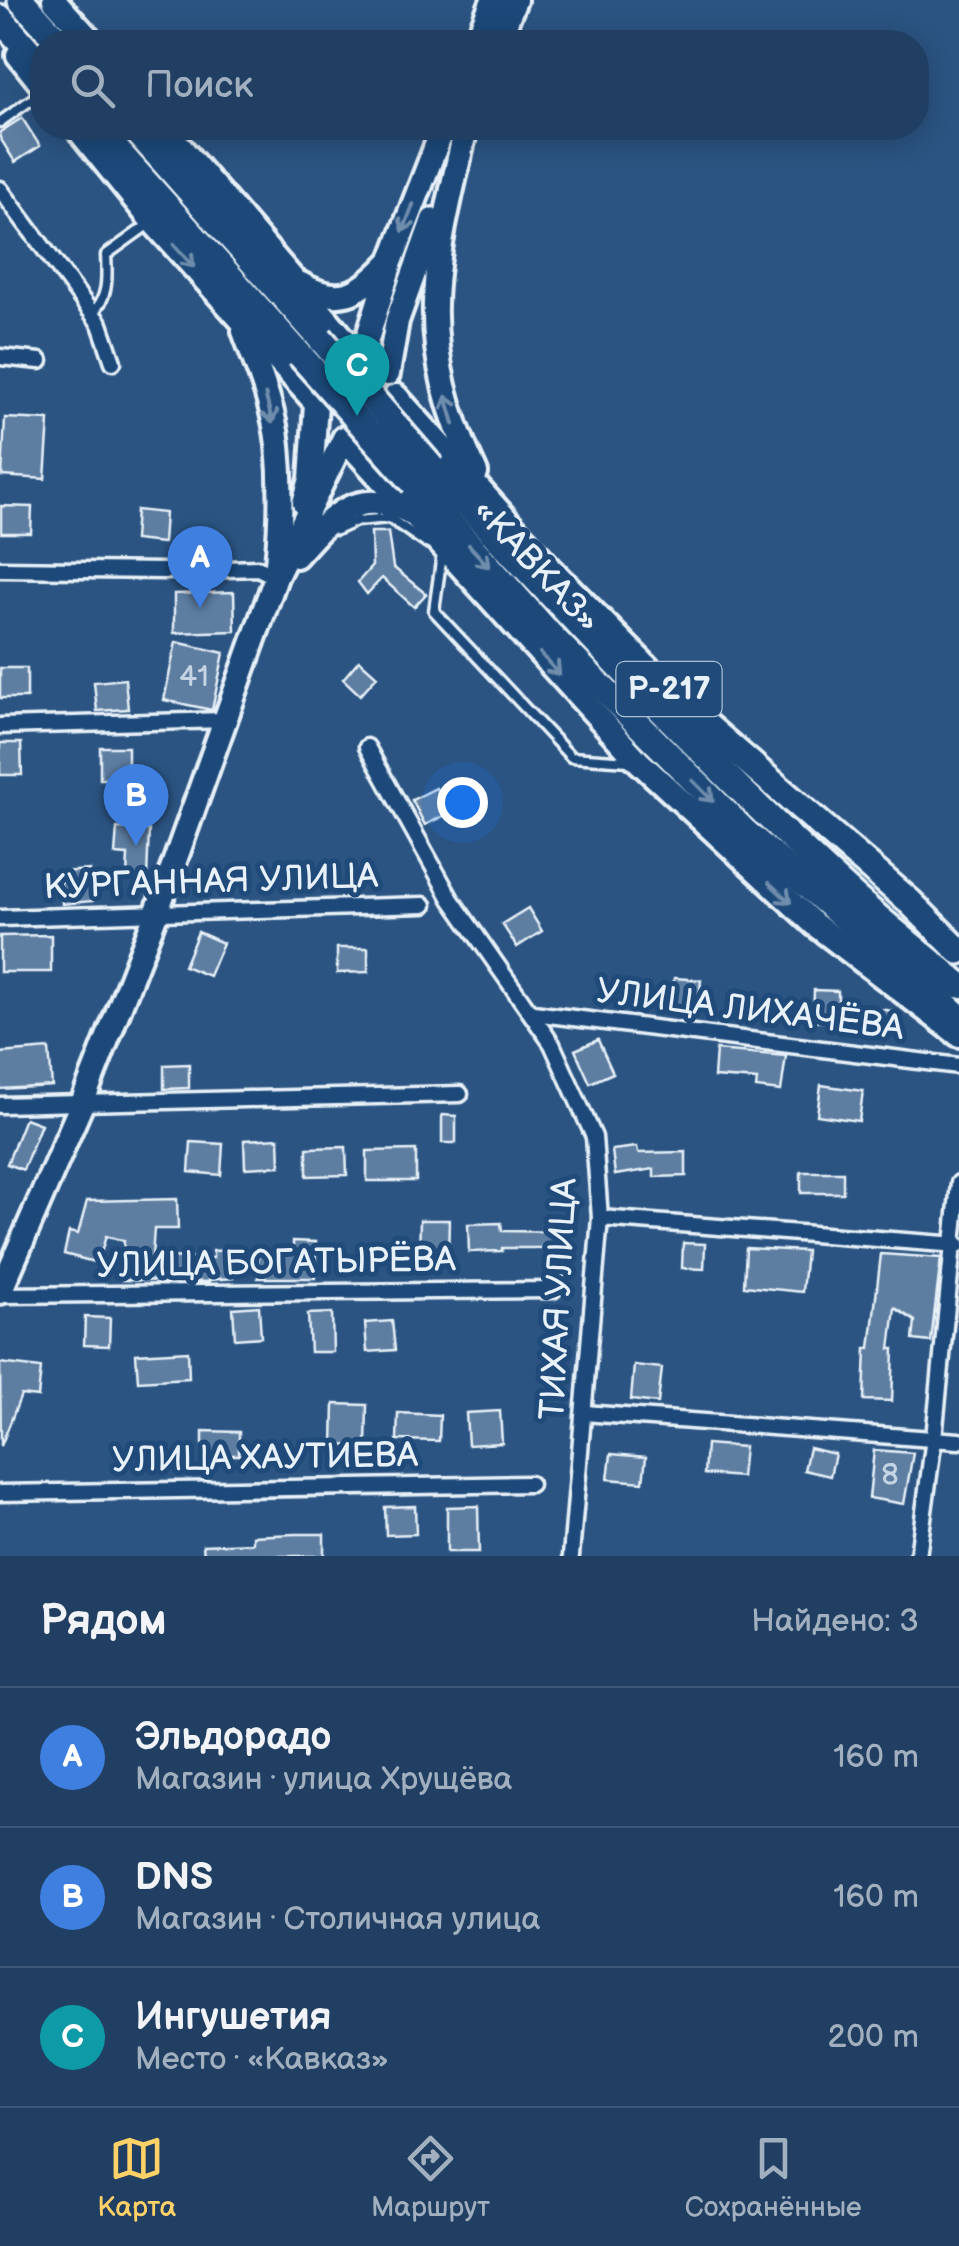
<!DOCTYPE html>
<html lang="ru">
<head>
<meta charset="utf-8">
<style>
  :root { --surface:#203f62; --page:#284668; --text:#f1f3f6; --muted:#a2afbe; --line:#3d5877; --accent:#ffd166 }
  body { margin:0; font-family:"Balsamiq Sans",sans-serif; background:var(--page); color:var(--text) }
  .you { position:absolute; left:462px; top:802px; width:35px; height:35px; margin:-25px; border:8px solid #fff; border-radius:50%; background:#1a73e8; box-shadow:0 0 0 15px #1a73e833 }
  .badge { display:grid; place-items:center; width:65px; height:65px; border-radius:50%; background:var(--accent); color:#fff; font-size:32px; font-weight:700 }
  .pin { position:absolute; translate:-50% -82px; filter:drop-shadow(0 2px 5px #0008) }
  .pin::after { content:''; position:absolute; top:52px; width:35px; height:30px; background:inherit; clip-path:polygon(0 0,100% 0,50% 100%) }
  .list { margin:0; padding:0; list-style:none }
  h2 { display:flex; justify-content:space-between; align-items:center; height:130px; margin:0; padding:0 40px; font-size:42px }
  h2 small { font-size:32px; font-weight:400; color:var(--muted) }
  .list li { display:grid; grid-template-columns:65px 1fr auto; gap:30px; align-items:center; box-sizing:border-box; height:140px; padding:0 40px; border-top:2px solid var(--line) }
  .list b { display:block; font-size:38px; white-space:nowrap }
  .list p { margin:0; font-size:32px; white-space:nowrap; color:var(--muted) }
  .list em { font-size:32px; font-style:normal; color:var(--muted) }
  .icon { flex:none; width:55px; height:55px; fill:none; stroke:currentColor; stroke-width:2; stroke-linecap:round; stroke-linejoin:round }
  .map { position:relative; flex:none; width:959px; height:1556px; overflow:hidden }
  .search { position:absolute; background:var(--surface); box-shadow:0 5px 25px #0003; left:30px; right:30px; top:30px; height:110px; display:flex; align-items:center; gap:25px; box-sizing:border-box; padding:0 35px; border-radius:40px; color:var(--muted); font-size:38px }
  .sheet { height:550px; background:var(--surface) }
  nav { display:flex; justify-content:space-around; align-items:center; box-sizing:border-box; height:140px; border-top:2px solid var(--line); background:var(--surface); font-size:28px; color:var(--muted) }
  nav a { display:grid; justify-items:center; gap:5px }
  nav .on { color:var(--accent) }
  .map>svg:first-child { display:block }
  .building { fill:#5d7da1; stroke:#e8f1f8; stroke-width:2.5 }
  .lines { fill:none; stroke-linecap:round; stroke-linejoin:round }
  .lane-casing { stroke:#e8f1f8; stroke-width:15 }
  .street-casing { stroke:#e8f1f8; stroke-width:21 }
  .primary-casing { stroke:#e8f1f8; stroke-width:30 }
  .highway-casing { stroke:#e8f1f8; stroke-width:32 }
  .lane { stroke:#1f4a7a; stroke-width:8 }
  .street { stroke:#1f4a7a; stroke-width:14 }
  .primary { stroke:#1f4a7a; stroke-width:22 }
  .highway { stroke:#1f4a7a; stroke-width:25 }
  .highway-bridge-casing { stroke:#e8f1f8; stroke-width:32; stroke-linecap:butt }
  .highway-bridge { stroke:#1f4a7a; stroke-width:25 }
  .oneway { stroke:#6f8dac }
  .labels { text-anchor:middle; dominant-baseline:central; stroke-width:10; stroke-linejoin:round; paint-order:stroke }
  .number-label { font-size:30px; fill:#c5d4e2 }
  .shield { fill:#1f4a7a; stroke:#acbfd2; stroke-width:2.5 }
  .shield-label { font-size:32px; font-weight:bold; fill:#e8f1f8 }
  .street-label { font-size:35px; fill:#e8f1f8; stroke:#1f4a7a }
</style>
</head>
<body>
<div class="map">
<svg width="959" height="1556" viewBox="0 0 959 1556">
  <rect width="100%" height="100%" fill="#2b5482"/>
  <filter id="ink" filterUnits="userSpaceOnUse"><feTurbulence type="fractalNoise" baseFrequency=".01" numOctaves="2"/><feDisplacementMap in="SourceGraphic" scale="20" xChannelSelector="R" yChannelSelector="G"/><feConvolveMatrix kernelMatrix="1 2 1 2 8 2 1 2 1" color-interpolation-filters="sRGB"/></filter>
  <g filter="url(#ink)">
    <g class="building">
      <path d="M22 118 40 146 15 162 0 138V132Z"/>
      <path d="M5 418 49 420 45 479 2 476Z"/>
      <path d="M1 506 32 507 31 533H1Z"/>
      <path d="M136 510 165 513 163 543 134 540Z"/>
      <path d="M371 532H388L393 567 426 594 414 607 382 578 367 594 358 582 372 566Z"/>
      <path d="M234 592 235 631 174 633V594Z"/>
      <path d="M176 642 224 653 212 710 164 700Z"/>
      <path d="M359 660 377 676 360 695 343 679Z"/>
      <rect x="0" y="668" width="27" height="30"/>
      <path d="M125 679 128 709 97 711 94 682Z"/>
      <path d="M0 743H21L22 775H0Z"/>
      <rect x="100" y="747" width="28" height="32"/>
      <path d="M436 788 449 813 425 825 412 800Z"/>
      <path d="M117 828 149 830 147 877 127 876 128 855 115 854Z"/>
      <path d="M90 870 93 901 62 904 60 872Z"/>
      <path d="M528 908 542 931 517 947 502 924Z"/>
      <path d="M198 932 223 943 209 976 184 966Z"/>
      <path d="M51 935V972H0V936Z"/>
      <path d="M337 948H368V972L337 973Z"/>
      <path d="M674 978 701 980 698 1014 671 1011Z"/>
      <path d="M814 990 838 991V1003L893 1011 890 1031 847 1026 848 1022 813 1021Z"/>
      <path d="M598 1040 613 1073 590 1083 575 1050Z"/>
      <path d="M49 1049 52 1086 0 1089V1053Z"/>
      <path d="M716 1050 786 1056 781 1091 756 1088 757 1080 714 1077Z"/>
      <path d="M189 1064V1088L164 1089V1065Z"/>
      <path d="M821 1085 863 1091 859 1121 817 1115Z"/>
      <path d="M442 1115 456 1116V1143H442Z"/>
      <path d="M25 1118 41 1124 23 1170 7 1164Z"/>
      <path d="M279 1138 280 1166 245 1168 244 1140Z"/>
      <path d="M191 1142 223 1144 221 1175 189 1172Z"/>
      <path d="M346 1147 347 1175 307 1176V1148Z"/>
      <path d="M637 1147 638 1153 686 1152V1176L654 1177V1169L615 1175 612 1150Z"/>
      <path d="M416 1150V1181H367V1151Z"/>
      <rect x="801" y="1172" width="42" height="21"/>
      <path d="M177 1199 178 1229H154L152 1257 213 1258V1251L232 1250 233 1278 209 1280V1282L122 1280 124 1241 106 1236 98 1263 64 1254 69 1232 78 1234 87 1201Z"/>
      <path d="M420 1220H449L448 1258H419Z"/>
      <path d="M501 1223 502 1231 570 1232 569 1276H556V1248H502V1251L469 1252 468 1224Z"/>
      <path d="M293 1241 316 1242 315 1278H258V1251H293Z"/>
      <path d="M683 1243 705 1244 704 1269 682 1268Z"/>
      <path d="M746 1248 806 1251 802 1292 744 1286Z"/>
      <path d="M881 1254 941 1258 931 1342 913 1340 915 1321 895 1308 890 1349H894L892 1401 864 1400 866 1348H870Z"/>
      <path d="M259 1306 261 1337 235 1339 233 1308Z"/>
      <path d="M332 1313 333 1352H310L308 1314Z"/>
      <path d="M85 1317 110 1318 109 1346 84 1345Z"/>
      <path d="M392 1321 395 1350 367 1352 365 1323Z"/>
      <path d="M188 1351 189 1378 138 1381 136 1354Z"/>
      <path d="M0 1363 41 1368 38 1397 21 1395 1 1446Z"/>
      <path d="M634 1365 662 1368 658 1403 631 1400Z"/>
      <path d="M334 1404 367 1405 366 1446 333 1445Z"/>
      <path d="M500 1411 502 1443 468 1445 466 1413Z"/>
      <path d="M398 1413 440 1415 439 1441 397 1440Z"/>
      <path d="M203 1431 239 1432V1455H203Z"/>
      <path d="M706 1444 744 1447 741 1477 704 1474Z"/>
      <path d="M809 1448 835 1454 830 1476 804 1470Z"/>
      <path d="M874 1450 913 1453 904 1504 869 1498Z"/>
      <path d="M611 1454 646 1457 643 1482 608 1479Z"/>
      <path d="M415 1506 416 1534 386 1535 385 1507Z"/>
      <path d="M478 1506 479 1552H447V1507Z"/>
      <path d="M295 1534H324V1556H204L203 1545 253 1543V1536Z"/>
    </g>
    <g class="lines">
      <defs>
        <g id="lane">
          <path d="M0 122 42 92"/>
          <path d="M92 313C109 298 107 276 106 255L149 224"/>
          <path d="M336 530 356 521 389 518 426 543"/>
          <path d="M442 554 434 611 571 757 629 761"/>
        </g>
        <g id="street">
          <path d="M0 189 100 324 113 362"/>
          <path d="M0 357 40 361"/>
          <path d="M0 569 164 571 258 568 276 577"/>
          <path d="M0 726 226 720"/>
          <path d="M367 747 451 899 552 1044 594 1137 600 1218 571 1556"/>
          <path d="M0 918 424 905"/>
          <path d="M533 1013 959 1066"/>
          <path d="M0 1105 460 1094"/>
          <path d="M600 1218 958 1245"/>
          <path d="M0 1295 553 1290"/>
          <path d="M584 1413 959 1441"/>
          <path d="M0 1493 530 1484"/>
          <path d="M918 1556 934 1438 959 1183"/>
        </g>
        <g id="primary">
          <path d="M54 0 92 42"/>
          <path d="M476 42 493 0"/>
          <path d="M498 42 515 0"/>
          <path d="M18 55 42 85"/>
          <path d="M77 128 152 221 316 403 311 479 304 503"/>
          <path d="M164 128 361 359"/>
          <path d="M466 128C434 267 412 337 476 473"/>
          <path d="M299 283C338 306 359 295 388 264"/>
          <path d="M244 331C257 367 274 406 278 445 282 485 281 524 277 564"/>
          <path d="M361 359 391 262 443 128"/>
          <path d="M388 374 397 321 433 220"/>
          <path d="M396 396 551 569 705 726"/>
          <path d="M296 556C330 518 355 485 411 513"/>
          <path d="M0 1292 83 1101 156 914 276 577 344 438 638 761 814 924 959 1035"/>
        </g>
        <g id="highway">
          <path d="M21 0 59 42"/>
          <path d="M0 18 42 66"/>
          <path d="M97 128 300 355"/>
          <path d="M134 128 320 338"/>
          <path d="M432 468C569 614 705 762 854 897 888 927 924 956 959 985"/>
          <path d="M414 483 550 635 745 832 959 1017"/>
          <path d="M693 714 910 902 959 951"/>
        </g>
      </defs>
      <use href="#lane" class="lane-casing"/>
      <use href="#street" class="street-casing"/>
      <use href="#primary" class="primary-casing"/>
      <use href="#highway" class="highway-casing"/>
      <use href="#lane" class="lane"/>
      <use href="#street" class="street"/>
      <use href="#primary" class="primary"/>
      <use href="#highway" class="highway"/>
      <defs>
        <g id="highway-bridge">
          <path d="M320 338 432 468"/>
          <path d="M300 355 414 483"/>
        </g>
      </defs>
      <use href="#highway-bridge" class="highway-bridge-casing"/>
      <use href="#highway-bridge" class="highway-bridge"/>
    </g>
    <defs><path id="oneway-shaft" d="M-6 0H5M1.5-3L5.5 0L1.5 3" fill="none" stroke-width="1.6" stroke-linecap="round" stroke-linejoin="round" transform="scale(2.5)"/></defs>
    <g class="oneway">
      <use href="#oneway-shaft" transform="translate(408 218) rotate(111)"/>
      <use href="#oneway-shaft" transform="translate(184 256) rotate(48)"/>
      <use href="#oneway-shaft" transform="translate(269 409) rotate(76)"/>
      <use href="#oneway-shaft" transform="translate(450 410) rotate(-106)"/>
      <use href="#oneway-shaft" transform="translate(479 556) rotate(48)"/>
      <use href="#oneway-shaft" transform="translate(550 664) rotate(48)"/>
      <use href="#oneway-shaft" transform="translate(703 791) rotate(45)"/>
      <use href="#oneway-shaft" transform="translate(780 893) rotate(43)"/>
    </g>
  </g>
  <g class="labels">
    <g class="number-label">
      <text x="194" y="677">41</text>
      <text x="890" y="1475">8</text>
    </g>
    <rect class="shield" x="616.5" y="662" width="105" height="54" rx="8"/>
    <g class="shield-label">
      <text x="669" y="689">Р-217</text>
    </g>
    <g class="street-label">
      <text transform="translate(536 566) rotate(47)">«КАВКАЗ»</text>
      <text transform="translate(211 882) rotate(-2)">КУРГАННАЯ УЛИЦА</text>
      <text transform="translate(750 1010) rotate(7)">УЛИЦА ЛИХАЧЁВА</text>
      <text transform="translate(276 1263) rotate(-1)">УЛИЦА БОГАТЫРЁВА</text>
      <text transform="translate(559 1299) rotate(-87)">ТИХАЯ УЛИЦА</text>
      <text transform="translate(265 1458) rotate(-1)">УЛИЦА ХАУТИЕВА</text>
    </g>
  </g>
</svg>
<div class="you"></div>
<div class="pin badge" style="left:200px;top:608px;background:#3f7fe0">A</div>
<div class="pin badge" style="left:136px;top:846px;background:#3f7fe0">B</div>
<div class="pin badge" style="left:357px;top:416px;background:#0f9aa8">C</div>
<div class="search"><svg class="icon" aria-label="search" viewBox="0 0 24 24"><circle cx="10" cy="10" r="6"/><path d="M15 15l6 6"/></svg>Поиск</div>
</div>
<section class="sheet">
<h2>Рядом<small>Найдено: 3</small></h2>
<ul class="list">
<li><span class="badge" style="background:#3f7fe0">A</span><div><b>Эльдорадо</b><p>Магазин · улица Хрущёва</p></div><em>160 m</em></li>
<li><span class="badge" style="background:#3f7fe0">B</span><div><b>DNS</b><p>Магазин · Столичная улица</p></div><em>160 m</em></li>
<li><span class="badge" style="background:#0f9aa8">C</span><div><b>Ингушетия</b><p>Место · «Кавказ»</p></div><em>200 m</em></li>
</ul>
</section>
<nav>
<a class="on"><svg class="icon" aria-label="map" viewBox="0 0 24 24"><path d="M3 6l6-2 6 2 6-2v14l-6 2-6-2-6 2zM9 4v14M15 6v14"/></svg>Карта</a>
<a><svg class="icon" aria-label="directions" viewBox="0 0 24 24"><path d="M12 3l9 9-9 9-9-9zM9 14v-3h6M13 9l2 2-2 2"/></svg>Маршрут</a>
<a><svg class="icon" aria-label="saved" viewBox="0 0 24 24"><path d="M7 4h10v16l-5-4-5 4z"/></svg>Сохранённые</a>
</nav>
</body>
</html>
